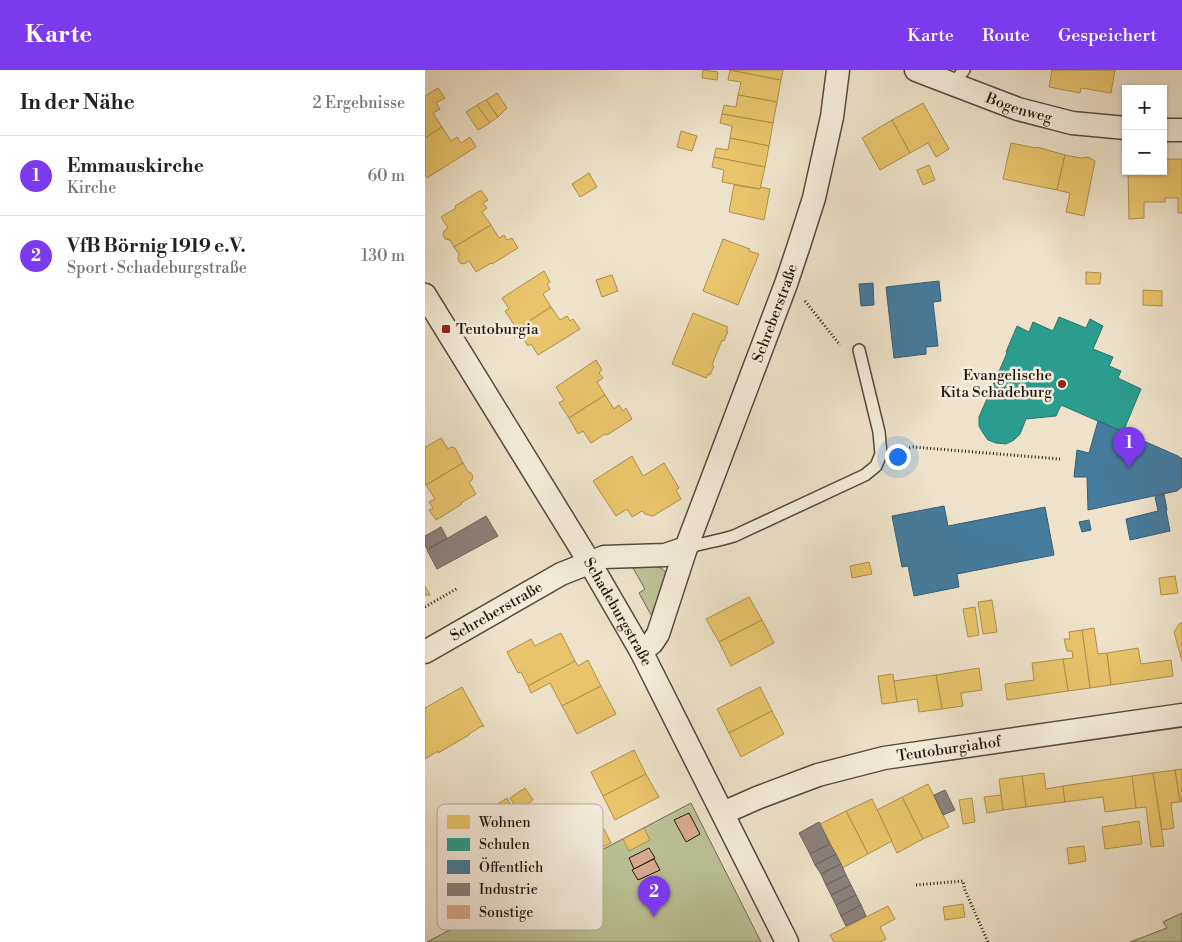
<!DOCTYPE html>
<html lang="de">
<head>
<meta charset="utf-8">
<style>
  :root { --surface:#fff; --page:#f6f6f6; --text:#222; --muted:#767676; --line:#e0e0e0; --accent:#7c3aed }
  body { margin:0; font-family:"Libre Bodoni",serif; background:var(--page); color:var(--text) }
  .controls { position:absolute; right:15px; top:15px; display:grid; overflow:hidden; border-radius:0px; box-shadow:0 1px 4px #0004 }
  .controls button { width:45px; height:45px; display:grid; place-items:center; padding:0; border:0; border-bottom:1px solid var(--line); background:var(--surface); color:var(--text); font:25px sans-serif }
  .you { position:absolute; left:472px; top:386px; width:18px; height:18px; margin:-12px; border:4px solid #fff; border-radius:50%; background:#1a73e8; box-shadow:0 0 0 8px #1a73e833 }
  .badge { display:grid; place-items:center; width:32px; height:32px; border-radius:50%; background:var(--accent); color:#fff; font-size:16px; font-weight:700 }
  .pin { position:absolute; translate:-50% -41px; filter:drop-shadow(0 1px 2px #0008) }
  .pin::after { content:''; position:absolute; top:26px; width:18px; height:15px; background:inherit; clip-path:polygon(0 0,100% 0,50% 100%) }
  .list { margin:0; padding:0; list-style:none }
  h2 { display:flex; justify-content:space-between; align-items:center; height:65px; margin:0; padding:0 20px; font-size:21px }
  h2 small { font-size:16px; font-weight:400; color:var(--muted) }
  .list li { display:grid; grid-template-columns:32px 1fr auto; gap:15px; align-items:center; box-sizing:border-box; height:80px; padding:0 20px; border-top:1px solid var(--line) }
  .list b { display:block; font-size:19px; white-space:nowrap }
  .list p { margin:0; font-size:16px; white-space:nowrap; color:var(--muted) }
  .list em { font-size:16px; font-style:normal; color:var(--muted) }
  .map { position:relative; flex:none; width:757px; height:872px; overflow:hidden }
  header { display:flex; align-items:center; gap:30px; box-sizing:border-box; height:70px; padding:0 25px; background:var(--accent); color:#fff }
  header strong { font-size:24px }
  nav { display:flex; gap:28px; margin-inline-start:auto; font-size:18px }
  main { display:flex }
  aside { flex:1; background:var(--surface) }
  .map>svg:first-child { display:block }
  .green { fill:#bcc395; stroke:#706c52 }
  .homes { fill:#e9c46a; stroke:#ae904e }
  .schools { fill:#2a9d8f; stroke:#287468 }
  .public { fill:#457b9d; stroke:#3b5d72 }
  .industry { fill:#8a817c; stroke:#6b615b }
  .building { fill:#daac90; stroke:#23160e }
  .lines { fill:none; stroke-linecap:round; stroke-linejoin:round }
  .lane-casing { stroke:#56493d; stroke-width:14 }
  .street-casing { stroke:#56493d; stroke-width:25 }
  .path { stroke:#23160e; stroke-width:3; stroke-dasharray:1 2.5; stroke-linecap:butt }
  .lane { stroke:#f4eddd; stroke-width:11 }
  .street { stroke:#f4eddd; stroke-width:22 }
  .poi-dot { fill:#8f2418; stroke:#f4eddd; stroke-width:2 }
  .labels { text-anchor:middle; dominant-baseline:central; stroke-width:5; stroke-linejoin:round; paint-order:stroke }
  .street-label { font-size:15px; fill:#23160e; stroke:#f4eddd }
  .poi-label { font-size:15px; fill:#23160e; stroke:#f4eddd; text-anchor:start }
  .key { fill:#f4eddd; stroke:#b5ac9f; stroke-width:1 }
  .key-label { font-size:14px; fill:#23160e }
</style>
</head>
<body>
<header>
<strong>Karte</strong>
<nav><a>Karte</a><a>Route</a><a>Gespeichert</a></nav>
</header>
<main>
<aside>
<h2>In der Nähe<small>2 Ergebnisse</small></h2>
<ul class="list">
<li><span class="badge">1</span><div><b>Emmauskirche</b><p>Kirche</p></div><em>60 m</em></li>
<li><span class="badge">2</span><div><b>VfB Börnig 1919 e.V.</b><p>Sport · Schadeburgstraße</p></div><em>130 m</em></li>
</ul>
</aside>
<div class="map">
<svg width="757" height="872" viewBox="0 0 757 872">
  <rect width="100%" height="100%" fill="#eee3ca"/>
  <filter id="stains"><feTurbulence type="fractalNoise" baseFrequency=".004" numOctaves="4"/><feColorMatrix values="0 0 0 0 .2 0 0 0 0 .09 0 0 0 0 .02 0 0 0 .5 -.17"/></filter>
  <radialGradient id="worn" r=".72"><stop offset=".6" stop-color="#630" stop-opacity="0"/><stop offset="1" stop-color="#630" stop-opacity=".3"/></radialGradient>
  <g class="green">
    <path d="M229 496C236 497 239 499 242 505L230 552 214 523 220 519 208 498Z"/>
    <path d="M266 733 336 872H2Z"/>
    <path d="M757 843V872H705L742 858 738 852Z"/>
  </g>
  <g class="homes">
    <path d="M278 0 293 2 292 10 277 8Z"/>
    <path d="M305 0 356 10 352 32 313 25 316 12 303 10Z"/>
    <path d="M305 0H358L356 10Z"/>
    <path d="M627 0H690L686 23 656 18 655 23 624 17Z"/>
    <path d="M13 18 20 28 11 33 15 39 8 43 17 57 0 68V26Z"/>
    <path d="M72 23 82 38 73 47 61 30Z"/>
    <path d="M313 25 352 32 348 53 297 44 299 35 311 37Z"/>
    <path d="M61 30 73 47 64 53 52 35Z"/>
    <path d="M498 33 524 79 511 87 503 73 485 83 467 50Z"/>
    <path d="M52 35 65 53 53 60 41 42Z"/>
    <path d="M297 44 348 53 344 76 305 68 307 56 295 53Z"/>
    <path d="M467 50 485 83 455 100 437 68Z"/>
    <path d="M17 57 26 71 32 67 36 73 45 67 51 77 2 108 0 105V68Z"/>
    <path d="M256 61 272 66 267 81 252 77Z"/>
    <path d="M305 68 344 76 340 97 289 87 291 78 303 80Z"/>
    <path d="M586 73 611 78 612 77 640 85 632 120 578 109Z"/>
    <path d="M640 85 656 88 663 87 670 91 659 146 641 142 645 123 632 120Z"/>
    <path d="M289 87 340 97 335 119 297 112 299 100 287 97Z"/>
    <path d="M738 89H757V143H753V128H740V132H719V148L704 149 703 101H738Z"/>
    <path d="M504 95 510 110 498 115 492 100Z"/>
    <path d="M164 103 172 117 155 127 147 114Z"/>
    <path d="M309 115 335 119 336 117 345 119 339 150 304 142Z"/>
    <path d="M56 120 63 130 58 133 62 138 57 142 66 155 29 177 25 170 20 169 18 165 19 161 23 158 16 147 31 138 30 136Z"/>
    <path d="M66 155 74 168 79 165 82 170 87 168 93 178 67 194 66 193 51 202 44 191 39 194 35 193 33 189 34 184 29 177Z"/>
    <path d="M298 169 325 179 324 181 334 184 313 235 278 221Z"/>
    <path d="M119 201 125 212 122 214 125 219 118 224 126 237 92 259 80 241 84 239 77 228Z"/>
    <path d="M661 202 676 203 675 214H661Z"/>
    <path d="M187 205 193 221 177 227 171 210Z"/>
    <path d="M718 220 737 221V236L718 235Z"/>
    <path d="M126 237 135 250 142 246 145 251 148 249 155 259 113 285 106 274 103 276 92 259Z"/>
    <path d="M268 243 303 257 301 261H303L299 271 297 270 287 295 289 296 285 305 283 304 281 308 247 294Z"/>
    <path d="M171 290 177 300 174 303 178 308 172 312 180 325 144 348 134 333 139 330 131 317Z"/>
    <path d="M180 325 189 339 194 335 198 341 201 338 207 349 182 365 180 364 166 373 158 361 153 364 144 348Z"/>
    <path d="M16 368 23 379 26 377 30 378 38 393 1 415 0 413V376L1 377Z"/>
    <path d="M207 386 218 406 239 393 254 418 251 420 256 429 228 446 220 444 217 441 207 447 202 439 191 446 168 411Z"/>
    <path d="M38 393 43 402H45L48 406 47 410 44 412 51 424 36 433 37 434 11 450 4 440 8 438 4 432 10 429 1 415Z"/>
    <path d="M444 492 447 504 427 508 425 496Z"/>
    <path d="M750 506 753 523 736 525 734 508Z"/>
    <path d="M0 516 5 525 4 526 3 524 0 526Z"/>
    <path d="M324 527 337 550 294 572 281 549Z"/>
    <path d="M567 530 572 562 558 564 553 532Z"/>
    <path d="M550 537 554 565 543 567 538 539Z"/>
    <path d="M337 550 349 573 306 596 294 572Z"/>
    <path d="M755 553H757V591L749 562Z"/>
    <path d="M669 558 673 584 682 583 686 615 665 618 657 560Z"/>
    <path d="M657 560 665 618 643 621 638 589 648 588 647 581H642L639 569H645L644 562Z"/>
    <path d="M136 563 150 591 103 616 96 602 93 603 82 582 106 569 110 576Z"/>
    <path d="M713 578 716 594 746 590 748 606 686 615 682 583Z"/>
    <path d="M638 589 643 621 582 630 580 614 609 610 607 593Z"/>
    <path d="M163 590 176 616 137 636 125 613 106 623 103 616 150 591 153 596Z"/>
    <path d="M554 598 557 620 536 623 538 636 517 639 511 605Z"/>
    <path d="M468 604 472 632 457 634 453 606Z"/>
    <path d="M511 605 517 639 494 642 492 629 472 632 469 611Z"/>
    <path d="M176 616 191 644 152 664 137 636Z"/>
    <path d="M37 617 59 657 57 656 44 664V665L13 683V681L0 689V638Z"/>
    <path d="M335 617 347 641 304 663 292 639Z"/>
    <path d="M347 641 359 664 316 687 304 663Z"/>
    <path d="M209 680 221 704 178 726 166 702Z"/>
    <path d="M757 699V731L755 732 750 700Z"/>
    <path d="M750 700 755 732 746 733 749 758 737 760 728 703Z"/>
    <path d="M619 703 621 719 638 716 640 732 601 737 597 706Z"/>
    <path d="M728 703 739 776 726 777 721 737 711 738 707 706Z"/>
    <path d="M221 704 234 727 190 750 178 726Z"/>
    <path d="M597 706 601 737 578 740 574 709Z"/>
    <path d="M707 706 711 738 680 742 678 727 640 732 638 716Z"/>
    <path d="M503 714 524 757 498 769 477 727Z"/>
    <path d="M100 718 108 730 93 740 85 728Z"/>
    <path d="M576 725 578 740 562 743 559 727Z"/>
    <path d="M477 727 498 769 472 783 452 740Z"/>
    <path d="M82 728 88 739 77 745 71 735Z"/>
    <path d="M547 728 550 752 538 754 534 730Z"/>
    <path d="M447 729 467 771 443 784 421 741Z"/>
    <path d="M421 741 443 784 417 798 395 754Z"/>
    <path d="M714 751 717 774 680 779 677 757Z"/>
    <path d="M219 758 225 770 204 781 198 769Z"/>
    <path d="M179 759 186 773 162 785 156 775 167 769 166 766Z"/>
    <path d="M659 776 661 791 644 794 642 778Z"/>
    <path d="M538 834 540 847 520 850 518 837Z"/>
    <path d="M463 836 470 849 455 857 461 869 455 872H409L405 865Z"/>
  </g>
  <path class="schools" d="M634 247 661 258 665 249 678 256 668 279 688 287 684 296 696 301 693 308 716 319 698 362 636 335 631 346 601 349 595 364 589 370 581 374 571 373 563 370 558 363 554 356V347L582 283 581 282 592 256 604 262 608 252 628 261Z"/>
  <g class="public">
    <path d="M514 211 516 231 508 232 513 276 501 277V284L469 288 461 217Z"/>
    <path d="M448 213 449 235 436 236 434 214Z"/>
    <path d="M673 351 753 386 757 389V417L752 421 663 440 662 407H649L652 380 664 383Z"/>
    <path d="M739 424 742 440H741L745 461 705 470 701 449 733 441 730 427Z"/>
    <path d="M519 436 523 456 620 437 629 485 532 504 534 517 489 526 483 496 477 497 467 446Z"/>
    <path d="M664 450 666 460 657 462 654 452Z"/>
  </g>
  <g class="industry">
    <path d="M61 446 73 466 12 499 2 480Z"/>
    <path d="M16 457 22 468 2 479 0 475V466Z"/>
    <path d="M520 720 530 740 518 745 509 725Z"/>
    <path d="M394 752 405 774 385 784 374 763Z"/>
    <path d="M405 774 411 784 390 795 385 784Z"/>
    <path d="M411 784 416 794 396 804 390 795Z"/>
    <path d="M416 794 421 805 401 815 396 804Z"/>
    <path d="M421 805 426 815 406 825 401 815Z"/>
    <path d="M426 815 431 825 411 835 406 825Z"/>
    <path d="M431 825 436 835 416 846 411 835Z"/>
    <path d="M436 835 441 846 421 856 416 846Z"/>
  </g>
  <g class="building">
    <path d="M264 743 275 764 261 772 249 750Z"/>
    <path d="M224 778 230 788 209 799 204 788Z"/>
    <path d="M229 789 235 800 213 810 207 800Z"/>
  </g>
  <g class="lines">
    <defs>
      <g id="lane">
        <path d="M527 15 539 0"/>
        <path d="M261 478C277 473 293 471 309 466L440 405 451 396 456 384 454 362 434 280"/>
      </g>
      <g id="street">
        <path id="s1" d="M491 0 593 39 647 53 701 58"/>
        <path d="M738 60H757"/>
        <path id="s2" d="M0 225 165 493 216 581 362 872"/>
        <path id="s3" d="M216 581 227 573 233 564 261 478 361 214 374 175 389 128 407 47 413 0"/>
        <path id="s4" d="M0 582 136 504 179 487 240 485 261 478"/>
        <path id="s5" d="M298 743 332 728 393 705 459 688 757 645"/>
      </g>
    </defs>
    <use href="#lane" class="lane-casing"/>
    <use href="#street" class="street-casing"/>
    <g class="path">
      <path d="M380 231 415 275"/>
      <path d="M474 380 488 377 635 389"/>
      <path d="M0 537 33 518"/>
      <path d="M491 815 538 811 540 820 563 872"/>
    </g>
    <use href="#lane" class="lane"/>
    <use href="#street" class="street"/>
  </g>
  <g class="poi-dot">
    <rect x="16" y="254" width="10" height="10" rx="2.5"/>
    <circle cx="637" cy="314" r="5"/>
  </g>
  <g class="labels">
    <g class="street-label">
      <text stroke="none"><textPath href="#s1" startOffset="110">Bogenweg</textPath></text>
      <text stroke="none"><textPath href="#s3" startOffset="366">Schreberstraße</textPath></text>
      <text stroke="none"><textPath href="#s4" startOffset="82">Schreberstraße</textPath></text>
      <text stroke="none"><textPath href="#s2" startOffset="371">Schadeburgstraße</textPath></text>
      <text stroke="none"><textPath href="#s5" startOffset="236">Teutoburgiahof</textPath></text>
    </g>
    <g class="poi-label">
      <text x="31" y="259">Teutoburgia</text>
      <text x="627" y="305" text-anchor="end">Evangelische<tspan x="627" dy="17">Kita Schadeburg</tspan></text>
    </g>
  </g>
  <rect x="12" y="734" width="166" height="126" rx="8" class="key"/>
  <rect x="22" y="745" width="23" height="14" fill="#e9c46a"/>
  <rect x="22" y="768" width="23" height="13" fill="#2a9d8f"/>
  <rect x="22" y="790" width="23" height="14" fill="#457b9d"/>
  <rect x="22" y="813" width="23" height="13" fill="#8a817c"/>
  <rect x="22" y="835" width="23" height="14" fill="#daac90"/>
  <g class="key-label">
    <text x="54" y="757">Wohnen</text>
    <text x="54" y="779">Schulen</text>
    <text x="54" y="802">Öffentlich</text>
    <text x="54" y="824">Industrie</text>
    <text x="54" y="847">Sonstige</text>
  </g>
  <rect width="100%" height="100%" filter="url(#stains)"/>
  <rect width="100%" height="100%" fill="url(#worn)"/>
</svg>
<div class="controls">
<button>+</button>
<button>−</button>
</div>
<div class="you"></div>
<div class="pin badge" style="left:704px;top:398px">1</div>
<div class="pin badge" style="left:229px;top:847px">2</div>
</div>
</main>
</body>
</html>
